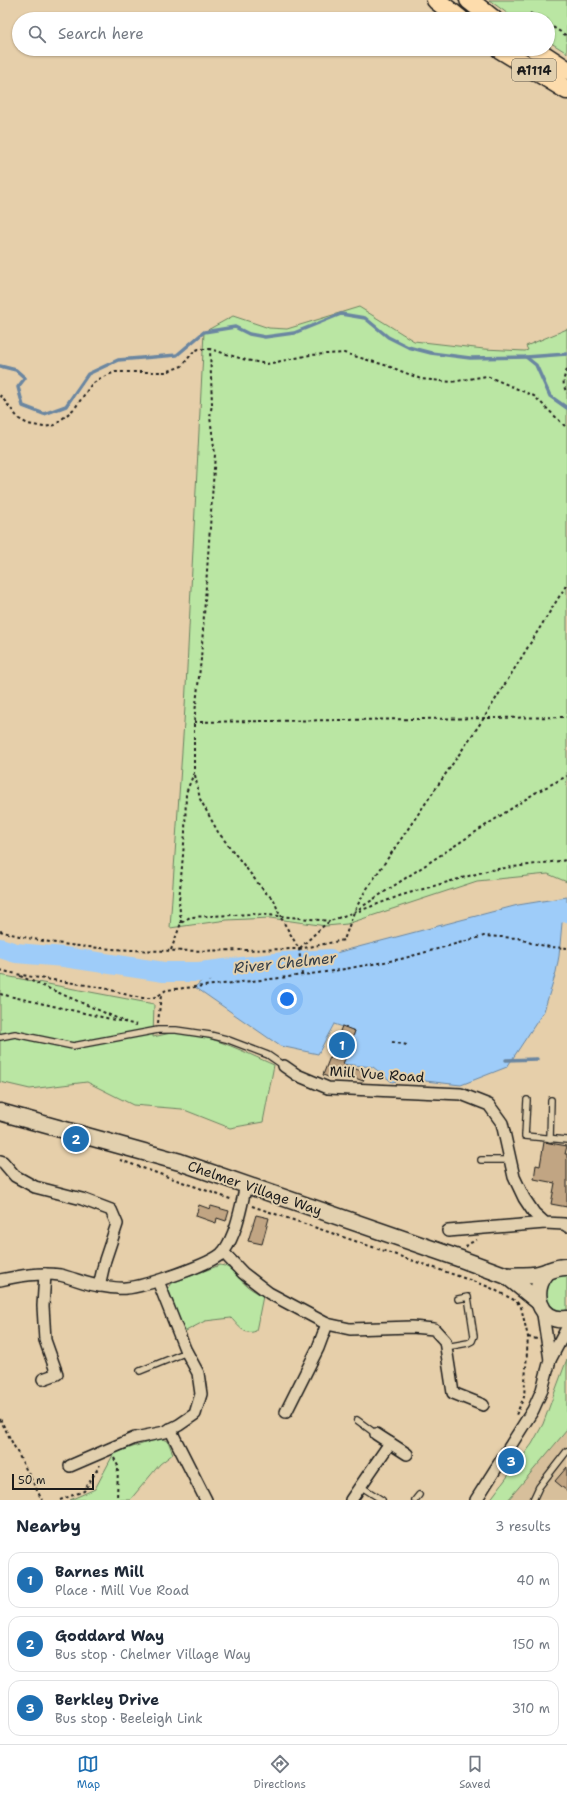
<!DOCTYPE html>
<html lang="en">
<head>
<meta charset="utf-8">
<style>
  :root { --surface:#fff; --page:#f6f6f7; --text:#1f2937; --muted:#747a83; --line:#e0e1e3; --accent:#1f6fb2 }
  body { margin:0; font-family:"Shantell Sans",sans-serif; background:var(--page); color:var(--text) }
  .scale { position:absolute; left:12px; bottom:10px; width:82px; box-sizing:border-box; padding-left:4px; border:2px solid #1c1c1c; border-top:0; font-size:11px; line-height:14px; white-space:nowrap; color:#1c1c1c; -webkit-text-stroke:3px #e2d0ae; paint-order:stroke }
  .you { position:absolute; left:287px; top:999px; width:14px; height:14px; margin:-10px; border:3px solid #fff; border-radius:50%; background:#1a73e8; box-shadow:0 0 0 6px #1a73e833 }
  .badge { display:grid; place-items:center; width:26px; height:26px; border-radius:50%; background:var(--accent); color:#fff; font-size:13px; font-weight:700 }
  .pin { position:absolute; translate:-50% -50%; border:2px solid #fff; box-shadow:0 1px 4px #0006 }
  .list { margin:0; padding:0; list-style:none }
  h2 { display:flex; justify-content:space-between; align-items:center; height:52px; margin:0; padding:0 16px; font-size:17px }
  h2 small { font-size:13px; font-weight:400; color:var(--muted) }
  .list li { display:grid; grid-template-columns:26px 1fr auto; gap:12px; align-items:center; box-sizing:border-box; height:56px; margin:0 8px 8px; padding:0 8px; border:1px solid var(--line); border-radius:12px }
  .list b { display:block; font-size:15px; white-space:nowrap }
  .list p { margin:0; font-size:13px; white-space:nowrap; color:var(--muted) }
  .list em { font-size:13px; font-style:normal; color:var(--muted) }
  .icon { flex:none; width:22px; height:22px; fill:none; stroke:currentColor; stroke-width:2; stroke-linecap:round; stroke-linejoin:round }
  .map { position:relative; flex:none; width:567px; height:1500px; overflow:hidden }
  .search { position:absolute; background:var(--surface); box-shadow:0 1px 3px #0004; left:12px; right:12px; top:12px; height:44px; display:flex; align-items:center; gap:10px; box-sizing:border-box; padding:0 14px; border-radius:22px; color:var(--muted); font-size:15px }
  .sheet { height:244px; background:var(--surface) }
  nav { display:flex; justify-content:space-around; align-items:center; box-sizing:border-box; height:56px; border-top:1px solid var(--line); background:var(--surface); font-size:11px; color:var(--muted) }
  nav a { display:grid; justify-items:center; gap:2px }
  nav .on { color:var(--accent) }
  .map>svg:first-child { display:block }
  .built { fill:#d7bf9b }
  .green { fill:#bae6a3; stroke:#6b8160 }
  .water { fill:#9eccf9; stroke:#6a86a1 }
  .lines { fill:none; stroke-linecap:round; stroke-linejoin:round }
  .stream { stroke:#6a86a1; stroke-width:3.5 }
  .river { stroke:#9eccf9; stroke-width:20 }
  .building { fill:#c1a583; stroke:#1c1c1c }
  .lane-casing { stroke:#1c1c1c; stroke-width:8 }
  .street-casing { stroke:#1c1c1c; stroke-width:14 }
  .secondary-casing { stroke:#1c1c1c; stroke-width:19 }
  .primary-casing { stroke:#1c1c1c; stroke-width:21 }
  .path { stroke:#1c1c1c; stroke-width:2; stroke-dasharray:3 3; stroke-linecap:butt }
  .lane { stroke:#e2d0ae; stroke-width:5.5 }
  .street { stroke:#e2d0ae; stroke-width:11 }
  .secondary { stroke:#e2d0ae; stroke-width:16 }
  .primary { stroke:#fddcac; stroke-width:18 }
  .labels { text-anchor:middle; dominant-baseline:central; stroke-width:4; stroke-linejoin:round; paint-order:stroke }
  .shield { fill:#e2d0ae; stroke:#575248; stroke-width:1 }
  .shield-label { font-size:13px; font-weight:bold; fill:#1c1c1c }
  .street-label { font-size:14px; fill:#1c1c1c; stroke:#e2d0ae }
  .water-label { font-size:15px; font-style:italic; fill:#363f48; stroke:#e2d0ae }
</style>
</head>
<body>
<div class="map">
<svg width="567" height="1500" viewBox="0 0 567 1500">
  <rect width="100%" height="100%" fill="#e6cfaa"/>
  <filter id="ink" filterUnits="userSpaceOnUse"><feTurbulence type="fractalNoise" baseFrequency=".025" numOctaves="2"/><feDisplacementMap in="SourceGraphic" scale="8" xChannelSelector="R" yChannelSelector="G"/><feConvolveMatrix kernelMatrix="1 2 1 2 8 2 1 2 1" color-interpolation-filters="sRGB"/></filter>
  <g filter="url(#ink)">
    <path class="built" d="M567 1430V1500H508Z"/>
    <g class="green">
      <path d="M489 0H567V53L548 41V19H515Z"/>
      <path d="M359 307 414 341 484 349 525 351 528 350 526 346 567 329V882L548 874 477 881 347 924 326 926 270 918 227 920 170 928 185 707 204 332 233 316 269 328 287 329Z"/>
      <path d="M0 975 154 1004 153 1037C159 1036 165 1034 171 1033 205 1031 244 1052 274 1065L263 1122 230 1128 182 1109 133 1105 87 1082 30 1089 0 1082Z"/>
      <path d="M220 1265C232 1266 238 1279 247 1286 252 1290 258 1293 263 1296L256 1331C244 1336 239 1326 231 1318L205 1321 184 1332 168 1289 172 1283Z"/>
      <path d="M561 1274H567V1312C542 1310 537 1283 561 1274Z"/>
      <path d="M567 1359V1430L508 1500H490L532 1444 543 1424Z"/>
      <path d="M161 1438 168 1441 173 1454 160 1464 130 1500H70L95 1489 114 1453Z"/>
    </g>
    <path class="water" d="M567 897V909L563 912 559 956 556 972 544 1011 507 1067 461 1085 407 1079 392 1082 373 1067 343 1064 355 1031 334 1024 318 1054 280 1046 195 987 214 970 286 966 307 960 306 957 328 955 518 905Z"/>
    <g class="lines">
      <g class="stream">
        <path d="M526 357 536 365 550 396 567 408"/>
        <path d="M0 366 16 370 25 378 18 387 23 406 44 414 66 406 88 374 118 360 177 355 204 332 235 327 249 334 265 337 294 333 341 314 365 318 388 337 408 347 431 353 470 358 526 357 567 354"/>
        <path d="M199 972 209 980"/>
        <path d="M506 1060 537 1059"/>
      </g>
      <g class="river">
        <path d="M535 915 567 912"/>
        <path d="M0 948 16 953 64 957 164 972H199L284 962 330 959"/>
      </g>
    </g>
    <g class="building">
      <path d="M342 1026 355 1031 343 1064 366 1073 363 1081 350 1076 349 1079 333 1073 331 1078 323 1075Z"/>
      <path d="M544 1142 567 1146 565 1154H567V1207L551 1204 555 1183 534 1179 536 1165 540 1166Z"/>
      <path d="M199 1205 210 1209 211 1206 229 1211 226 1221 217 1218 216 1223 196 1216Z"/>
      <path d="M256 1215 269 1218 262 1244 248 1241Z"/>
      <path d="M567 1467V1491L555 1481Z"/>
    </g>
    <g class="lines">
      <defs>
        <g id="lane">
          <path d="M0 1037 15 1034 73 1046 158 1030H176L210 1035 226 1039 268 1055 284 1066"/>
          <path d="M527 1100 525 1136 567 1140"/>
          <path d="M550 1139 551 1100"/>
          <path d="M481 1160H510"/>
          <path d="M446 1347 468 1343 472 1341 474 1336 468 1297 458 1299"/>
          <path d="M140 1371 187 1352"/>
          <path d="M357 1420 376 1434"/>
          <path d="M360 1486 382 1500"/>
          <path d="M415 1500 419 1495"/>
          <path d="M533 1500 539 1487 567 1451"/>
        </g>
        <g id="street">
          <path d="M284 1066 297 1075 328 1088 461 1094 489 1105 502 1123 514 1177 524 1198 534 1213 545 1223 564 1224 567 1226"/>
          <path d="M0 1161 3 1162 15 1176 35 1187 82 1199 111 1210 117 1224 105 1260 99 1286"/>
          <path d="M448 1231 545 1223"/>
          <path d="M223 1252 243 1273 269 1293 327 1324 350 1329 412 1327 434 1329 445 1341 453 1393 483 1405"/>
          <path d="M0 1280C19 1276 40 1272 60 1275 74 1278 87 1285 101 1286 109 1287 118 1289 126 1288 143 1287 214 1264 224 1251 237 1233 241 1206 246 1185"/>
          <path d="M542 1308 550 1360"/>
          <path d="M43 1379 57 1374 45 1340 43 1306 45 1274"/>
          <path d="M286 1412 318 1348 327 1324"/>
          <path d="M170 1429 206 1500"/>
          <path d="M376 1434 407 1454"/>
          <path d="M70 1466 135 1438 165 1432 179 1425 195 1414 201 1394 198 1373 185 1349 158 1281"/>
          <path d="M351 1500 390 1443"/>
          <path d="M476 1500 533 1410 542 1390 550 1360 567 1328"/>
        </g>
        <g id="secondary">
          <path d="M0 1112 180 1162 461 1259 507 1276 538 1301"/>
          <path d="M548 1271C529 1290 539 1323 567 1319"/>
          <path d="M507 1276C515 1275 524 1276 533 1275 545 1274 555 1266 567 1267"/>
        </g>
        <g id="primary">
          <path d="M436 0 460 19"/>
          <path d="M469 0 493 19"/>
          <path d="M500 49 567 90"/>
          <path d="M535 49 567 70"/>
        </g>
      </defs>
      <use href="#lane" class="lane-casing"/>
      <use href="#street" class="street-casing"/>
      <use href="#secondary" class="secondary-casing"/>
      <use href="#primary" class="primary-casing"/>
      <g class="path">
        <path d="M530 13 539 19"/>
        <path d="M548 24 567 36"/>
        <path d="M567 370C563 379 562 384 567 393"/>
        <path d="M0 395 19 419 28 424 44 427 55 425 75 408 91 385 99 379 115 372H166L182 366 194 351 199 349H210L246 360 267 364 310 355 344 353 388 366 421 379 452 382 487 376 534 396 567 428"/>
        <path d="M194 722 567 717"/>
        <path d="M195 775 200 799 218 832 264 891 274 900 280 916 330 921"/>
        <path d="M359 911 402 895 490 870 567 860"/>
        <path d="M181 923 179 901 185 832 186 793 194 773V722L201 659 215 454 210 417 212 404 210 349"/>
        <path d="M0 931C95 958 201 950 299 949L302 975"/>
        <path d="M300 948 321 928 330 921 354 912 535 793 567 776"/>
        <path d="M299 949 344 940 354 912 364 893 484 718 567 584"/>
        <path d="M171 950 181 923 190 917 253 914 280 916 299 949"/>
        <path d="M0 970C33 979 68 981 103 988 118 991 134 999 150 998 156 998 162 993 166 990L280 978 333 971 401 959 484 936 518 938 531 943 550 947 567 948"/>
        <path d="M20 976 126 1022"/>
        <path d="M0 994 137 1025"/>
        <path d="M158 1023 161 995"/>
        <path d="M392 1042 407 1045"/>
        <path d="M120 1160 233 1200"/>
        <path d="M252 1206 455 1275 489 1287 516 1301 521 1307 528 1337 524 1397 516 1415"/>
        <path d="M466 1247 468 1244 477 1240"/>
        <path d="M528 1337 537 1339"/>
        <path d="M0 1419 42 1500"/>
        <path d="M114 1458 118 1466 117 1500"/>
        <path d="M60 1500 84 1491 100 1465"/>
      </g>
      <use href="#lane" class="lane"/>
      <use href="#street" class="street"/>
      <use href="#secondary" class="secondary"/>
      <use href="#primary" class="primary"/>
    </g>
  </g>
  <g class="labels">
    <rect class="shield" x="512" y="59" width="44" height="22" rx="3"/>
    <g class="shield-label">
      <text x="534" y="70">A1114</text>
    </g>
    <g class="street-label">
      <text transform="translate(377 1074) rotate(4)">Mill Vue Road</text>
      <text transform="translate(255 1188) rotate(19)">Chelmer Village Way</text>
    </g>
    <g class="water-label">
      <text transform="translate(285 963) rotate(-6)">River Chelmer</text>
    </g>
  </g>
</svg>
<div class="scale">50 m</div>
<div class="you"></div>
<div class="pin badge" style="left:342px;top:1045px">1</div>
<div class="pin badge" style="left:76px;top:1139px">2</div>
<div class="pin badge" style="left:511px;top:1461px">3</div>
<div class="search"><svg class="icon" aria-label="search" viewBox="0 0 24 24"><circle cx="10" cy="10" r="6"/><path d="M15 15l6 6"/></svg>Search here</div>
</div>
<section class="sheet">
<h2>Nearby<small>3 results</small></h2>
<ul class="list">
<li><span class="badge">1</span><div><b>Barnes Mill</b><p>Place · Mill Vue Road</p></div><em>40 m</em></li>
<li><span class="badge">2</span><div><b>Goddard Way</b><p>Bus stop · Chelmer Village Way</p></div><em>150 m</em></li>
<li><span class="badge">3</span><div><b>Berkley Drive</b><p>Bus stop · Beeleigh Link</p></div><em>310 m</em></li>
</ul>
</section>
<nav>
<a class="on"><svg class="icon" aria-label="map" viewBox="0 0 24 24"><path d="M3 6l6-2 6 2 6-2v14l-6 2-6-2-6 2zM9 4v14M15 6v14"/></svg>Map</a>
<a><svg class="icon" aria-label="directions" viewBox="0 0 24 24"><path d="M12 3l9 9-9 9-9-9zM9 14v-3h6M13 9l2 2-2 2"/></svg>Directions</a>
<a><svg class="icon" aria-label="saved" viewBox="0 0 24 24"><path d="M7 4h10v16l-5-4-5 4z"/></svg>Saved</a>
</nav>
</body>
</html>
